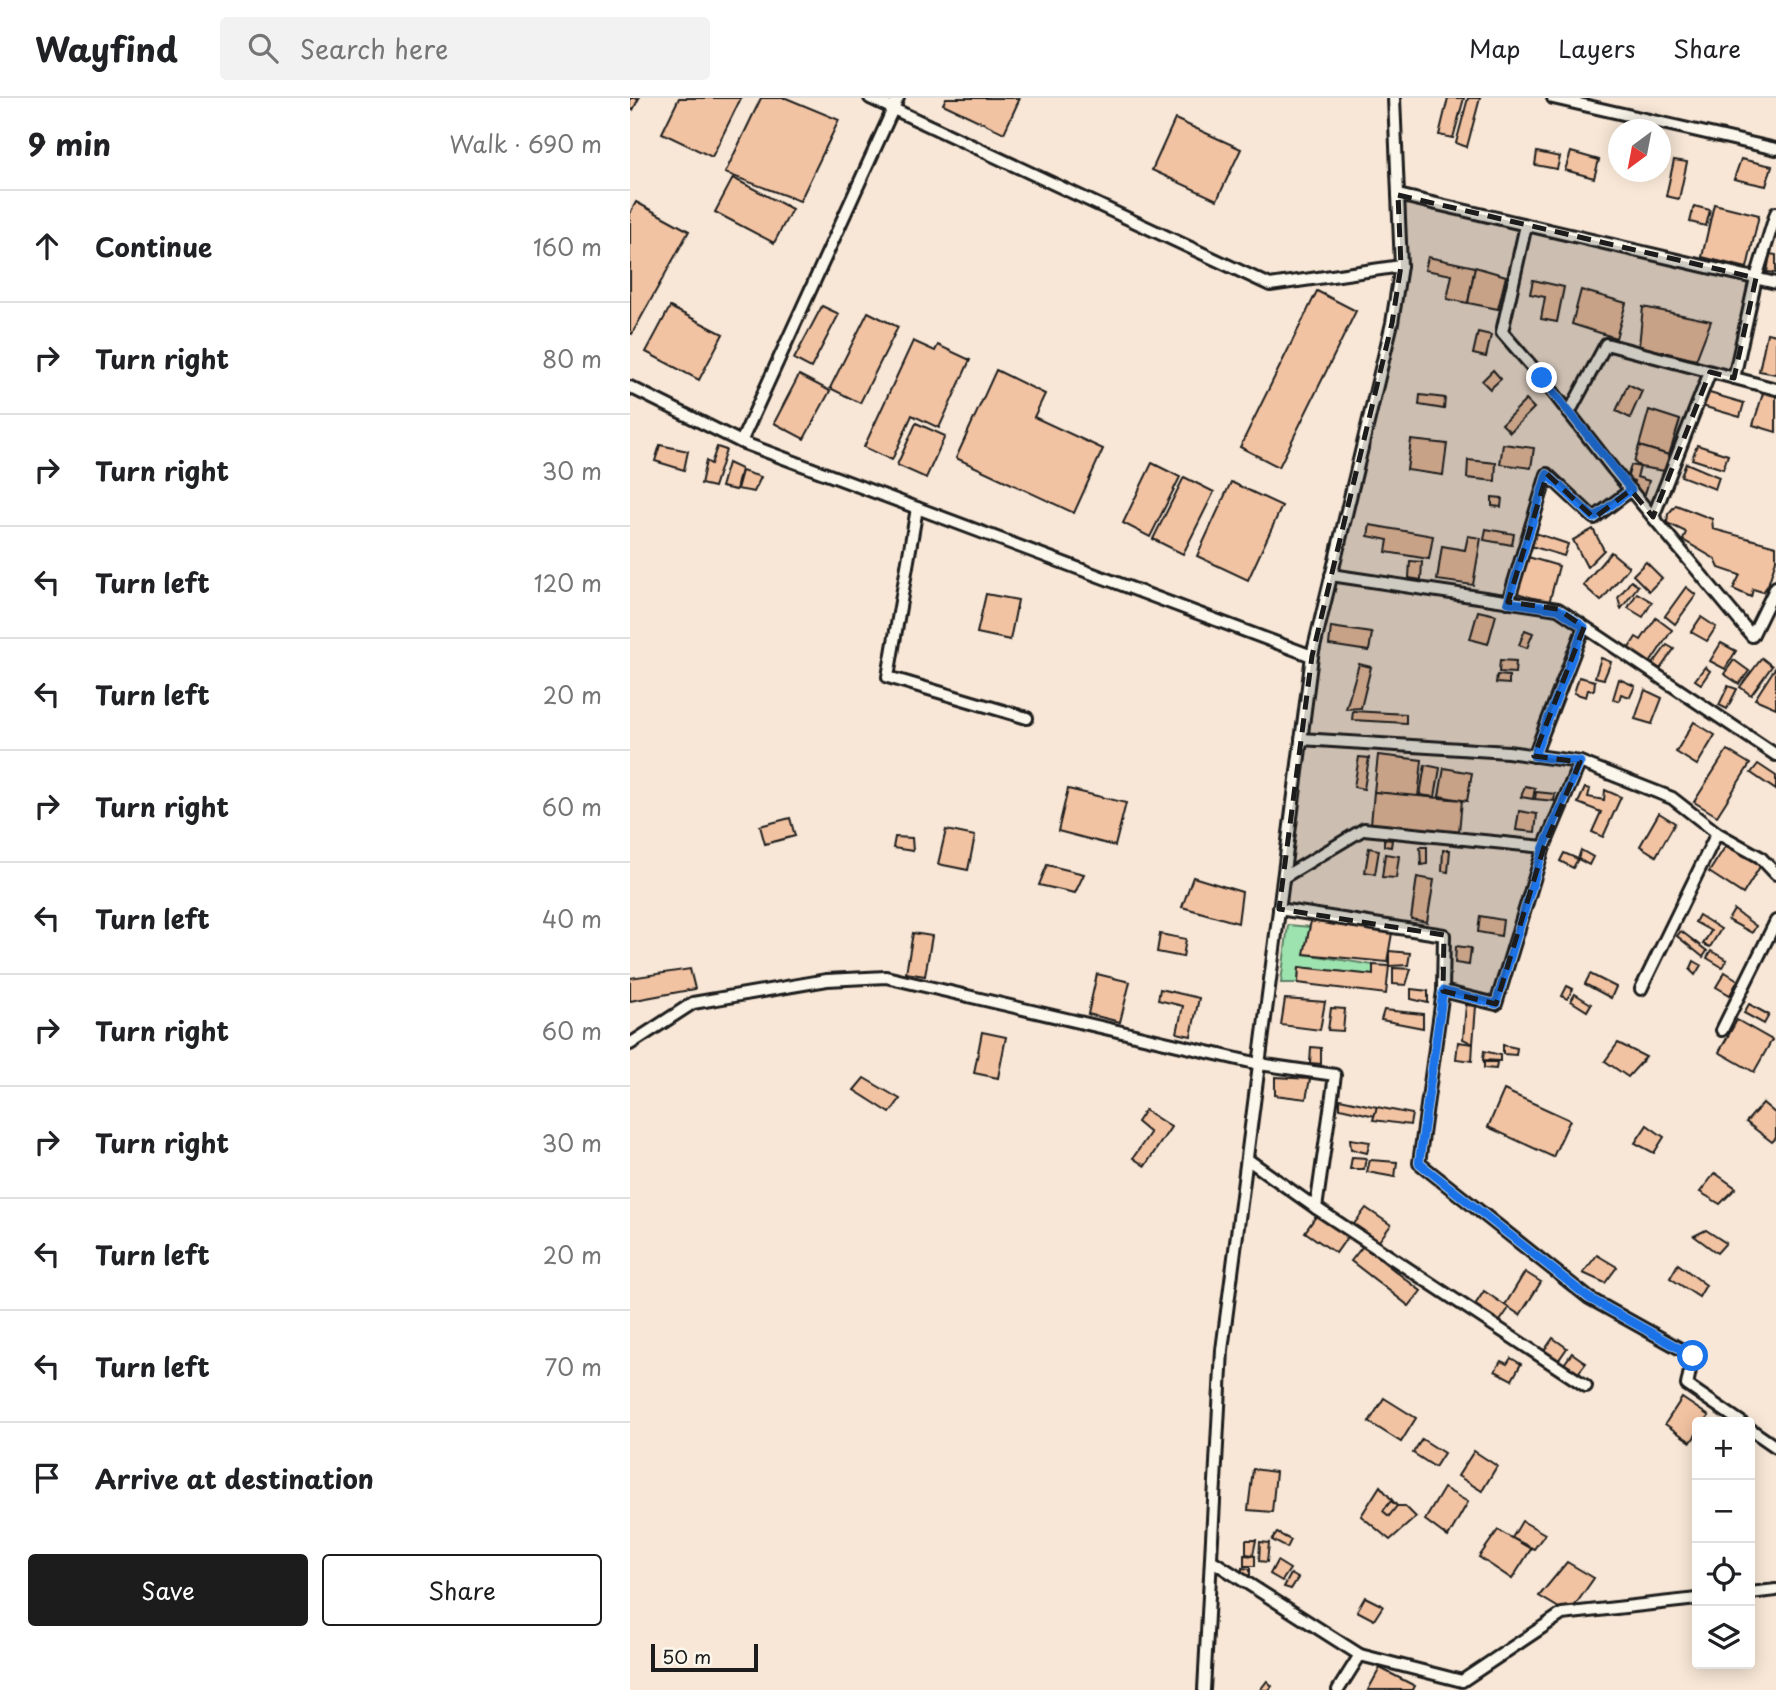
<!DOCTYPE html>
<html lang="en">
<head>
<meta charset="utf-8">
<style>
  :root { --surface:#fff; --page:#f2f2f2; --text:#202124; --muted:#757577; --line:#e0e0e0; --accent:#1c1c1c }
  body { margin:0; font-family:"Playpen Sans",sans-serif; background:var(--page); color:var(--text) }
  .controls { position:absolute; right:21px; bottom:21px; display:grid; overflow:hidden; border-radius:7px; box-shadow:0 4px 18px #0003 }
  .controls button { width:63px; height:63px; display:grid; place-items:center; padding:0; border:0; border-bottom:2px solid var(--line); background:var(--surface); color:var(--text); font:35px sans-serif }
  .compass { position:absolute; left:978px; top:21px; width:63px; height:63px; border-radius:50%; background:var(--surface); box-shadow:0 4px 18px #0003; rotate:212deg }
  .scale { position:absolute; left:21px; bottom:18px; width:107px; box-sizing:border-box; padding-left:7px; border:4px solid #1c1c1c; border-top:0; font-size:19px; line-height:24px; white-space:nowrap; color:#1c1c1c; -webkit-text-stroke:5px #fbf7ec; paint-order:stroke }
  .stop { position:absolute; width:21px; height:21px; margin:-16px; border:5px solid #1a73e8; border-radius:50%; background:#fff }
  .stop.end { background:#1a73e8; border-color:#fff; box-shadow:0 2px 7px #0008 }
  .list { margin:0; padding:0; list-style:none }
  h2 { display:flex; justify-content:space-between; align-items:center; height:91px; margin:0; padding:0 28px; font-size:30px }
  h2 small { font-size:23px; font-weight:400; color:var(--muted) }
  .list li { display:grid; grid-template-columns:46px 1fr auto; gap:21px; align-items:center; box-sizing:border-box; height:112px; padding:0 28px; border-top:2px solid var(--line) }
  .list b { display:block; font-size:26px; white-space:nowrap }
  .list em { font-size:23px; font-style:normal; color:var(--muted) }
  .actions { display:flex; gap:14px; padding:21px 28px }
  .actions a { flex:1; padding:16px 0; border:2px solid var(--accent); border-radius:7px; text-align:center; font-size:24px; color:var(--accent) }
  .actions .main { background:var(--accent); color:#fff }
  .icon { flex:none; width:38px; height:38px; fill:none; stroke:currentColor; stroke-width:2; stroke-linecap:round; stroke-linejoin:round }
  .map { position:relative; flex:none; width:1146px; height:1592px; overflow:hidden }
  header { display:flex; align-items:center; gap:42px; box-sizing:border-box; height:98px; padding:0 35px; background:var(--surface); border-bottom:2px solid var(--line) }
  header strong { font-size:33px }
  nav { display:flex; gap:38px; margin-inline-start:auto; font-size:24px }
  .search { width:490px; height:63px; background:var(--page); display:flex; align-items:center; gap:18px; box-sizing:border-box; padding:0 24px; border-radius:7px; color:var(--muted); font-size:26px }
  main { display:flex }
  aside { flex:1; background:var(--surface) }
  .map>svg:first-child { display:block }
  .green { fill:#9de3af; stroke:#5c8066; stroke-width:2 }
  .building { fill:#f2c3a2; stroke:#1c1c1c; stroke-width:2 }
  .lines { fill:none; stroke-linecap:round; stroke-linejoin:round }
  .street-casing { stroke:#1c1c1c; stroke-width:16 }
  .street { stroke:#fbf7ec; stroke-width:10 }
  .route { stroke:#1a73e8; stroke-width:9 }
  .marked { fill:#1c1c1c; fill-opacity:0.2; stroke:#1c1c1c; stroke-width:5; stroke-dasharray:14 9; stroke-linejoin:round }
</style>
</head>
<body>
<header>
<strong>Wayfind</strong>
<div class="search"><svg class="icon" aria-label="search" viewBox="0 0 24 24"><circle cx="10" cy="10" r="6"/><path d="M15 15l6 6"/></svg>Search here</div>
<nav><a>Map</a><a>Layers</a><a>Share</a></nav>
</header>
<main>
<aside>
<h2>9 min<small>Walk · 690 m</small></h2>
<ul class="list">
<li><svg class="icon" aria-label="ahead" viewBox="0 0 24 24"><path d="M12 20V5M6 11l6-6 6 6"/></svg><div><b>Continue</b></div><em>160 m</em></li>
<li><svg class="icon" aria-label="right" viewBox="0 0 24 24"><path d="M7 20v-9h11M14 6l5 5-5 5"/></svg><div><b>Turn right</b></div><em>80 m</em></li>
<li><svg class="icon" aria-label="right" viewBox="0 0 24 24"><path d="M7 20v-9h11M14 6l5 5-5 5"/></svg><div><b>Turn right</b></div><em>30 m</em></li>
<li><svg class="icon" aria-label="left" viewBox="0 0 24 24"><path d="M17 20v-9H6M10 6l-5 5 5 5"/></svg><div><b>Turn left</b></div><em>120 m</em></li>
<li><svg class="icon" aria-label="left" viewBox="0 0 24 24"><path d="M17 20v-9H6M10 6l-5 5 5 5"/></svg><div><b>Turn left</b></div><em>20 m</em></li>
<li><svg class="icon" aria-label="right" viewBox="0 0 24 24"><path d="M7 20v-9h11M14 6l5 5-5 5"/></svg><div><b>Turn right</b></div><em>60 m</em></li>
<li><svg class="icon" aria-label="left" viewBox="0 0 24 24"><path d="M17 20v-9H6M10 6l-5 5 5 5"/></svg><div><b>Turn left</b></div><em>40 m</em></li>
<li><svg class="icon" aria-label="right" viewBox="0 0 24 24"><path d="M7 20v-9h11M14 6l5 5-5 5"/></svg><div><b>Turn right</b></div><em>60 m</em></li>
<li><svg class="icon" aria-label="right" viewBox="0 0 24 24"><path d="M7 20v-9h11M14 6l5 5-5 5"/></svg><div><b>Turn right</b></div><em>30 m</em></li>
<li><svg class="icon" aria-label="left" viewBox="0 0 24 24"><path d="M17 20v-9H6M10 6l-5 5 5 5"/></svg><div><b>Turn left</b></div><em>20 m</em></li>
<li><svg class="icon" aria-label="left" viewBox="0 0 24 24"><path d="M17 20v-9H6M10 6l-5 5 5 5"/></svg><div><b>Turn left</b></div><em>70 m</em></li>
<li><svg class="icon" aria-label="arrive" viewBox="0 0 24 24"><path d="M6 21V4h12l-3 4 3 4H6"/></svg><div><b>Arrive at destination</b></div></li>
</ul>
<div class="actions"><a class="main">Save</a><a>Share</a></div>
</aside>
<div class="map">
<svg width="1146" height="1592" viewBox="0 0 1146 1592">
  <rect width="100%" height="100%" fill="#f8e7d6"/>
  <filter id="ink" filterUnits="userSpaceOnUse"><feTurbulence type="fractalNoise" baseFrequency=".0143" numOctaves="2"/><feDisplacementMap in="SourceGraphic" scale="14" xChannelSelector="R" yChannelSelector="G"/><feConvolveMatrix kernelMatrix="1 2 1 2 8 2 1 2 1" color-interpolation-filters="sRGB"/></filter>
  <g filter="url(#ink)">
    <path class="green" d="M658 827 680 829 675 856 743 867V877L669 869 668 885H651Z"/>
    <g class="building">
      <path d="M0 0H9L3 12 0 11Z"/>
      <path d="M49 0H111L82 59 32 35Z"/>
      <path d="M131 0H156L209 22 170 103 95 75Z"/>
      <path d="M316 0H390L374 35 313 6Z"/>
      <path d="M818 0H834L823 40 809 37Z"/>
      <path d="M838 0H850L837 49 826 45Z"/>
      <path d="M545 21 611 51 587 102 522 72Z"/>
      <path d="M907 54 930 59 927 71 905 67Z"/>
      <path d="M941 54 969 62 964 80 935 72Z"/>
      <path d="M1111 61 1142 68 1136 88 1104 81Z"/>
      <path d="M1044 62 1057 64 1049 101 1036 98Z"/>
      <path d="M103 80 162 111 144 145 85 114Z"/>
      <path d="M6 104 59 133 2 236 0 235V115Z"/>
      <path d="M1084 106 1129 117 1117 170 1072 159Z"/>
      <path d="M1064 108 1080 112 1076 128 1060 124Z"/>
      <path d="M1140 156 1146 157V175L1137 174Z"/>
      <path d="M798 159 845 169 838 205 817 201 822 177 795 172Z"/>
      <path d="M845 169 876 178 868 211 838 205Z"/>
      <path d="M903 182 934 189 927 224 911 221 915 199 900 196Z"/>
      <path d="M951 192 996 205 986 240 942 226Z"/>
      <path d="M687 193 726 213 649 369 610 349Z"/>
      <path d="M192 208 209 216 181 270 164 261Z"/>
      <path d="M40 209 93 236 69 282 16 254Z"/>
      <path d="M1013 209 1081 223 1066 262 1009 248Z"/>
      <path d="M238 214 268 229 230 305 200 290Z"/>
      <path d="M848 234 861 237 856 259 843 256Z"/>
      <path d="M1137 235 1146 237V276L1129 273Z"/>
      <path d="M283 243 305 253 308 247 340 262 309 330 282 317 262 362 234 349Z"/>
      <path d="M366 272 415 296 404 319 473 351 444 415 326 360Z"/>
      <path d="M863 272 871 281 860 291 852 283Z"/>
      <path d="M169 277 200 293 174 341 144 325Z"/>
      <path d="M998 286 1012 293 1000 320 986 313Z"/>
      <path d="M1135 289 1146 293V334L1123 327Z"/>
      <path d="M1076 294 1114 305 1110 319 1072 308Z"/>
      <path d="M790 297 815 300 814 311 789 307Z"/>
      <path d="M896 302 904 310 880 334 872 326Z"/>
      <path d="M1019 312 1050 322 1039 357 1009 348Z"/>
      <path d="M286 325 315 338 296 380 267 367Z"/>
      <path d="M781 342 817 346 813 377 777 372Z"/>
      <path d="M873 346 904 350 901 370 870 366Z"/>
      <path d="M30 347 58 353 54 372 25 363Z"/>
      <path d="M1067 347 1098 357 1093 371 1062 361Z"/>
      <path d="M1009 348 1039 357 1035 373 1010 369 1004 364Z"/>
      <path d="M87 349 96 352 84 389 71 386 76 363 81 366Z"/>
      <path d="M838 362 866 365 865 383 837 380Z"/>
      <path d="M98 365 111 371 106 392 91 389Z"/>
      <path d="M522 365 550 379 520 439 493 425Z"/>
      <path d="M1056 365 1089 379 1085 391 1051 378Z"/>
      <path d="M1001 367 1010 369 1007 379 1019 383 1015 396 1001 392 1004 383 997 381Z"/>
      <path d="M112 373 131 379 124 394 107 391Z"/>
      <path d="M554 379 584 394 553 456 523 441Z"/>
      <path d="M601 384 652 408 618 482 567 458Z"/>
      <path d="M862 399 872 400 871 409 862 408Z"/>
      <path d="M1046 407 1082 421 1083 431 1146 448V462L1138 487 1133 494 1123 491 1121 499 1103 491 1110 477 1089 470 1085 461 1053 442 1056 434 1037 425 1038 416Z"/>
      <path d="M740 427 803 438 799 461 756 454 758 442 738 438Z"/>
      <path d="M856 431 884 436 882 447 854 442Z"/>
      <path d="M963 431 974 452 957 469 943 442Z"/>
      <path d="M905 435 938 446 934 458 901 448Z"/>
      <path d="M838 438 851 440 843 487 807 482 812 448 835 452Z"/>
      <path d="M981 454 999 469 971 503 953 487Z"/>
      <path d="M898 459 929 468 919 505 887 495Z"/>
      <path d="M780 463 792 464 791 482 779 480Z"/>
      <path d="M1016 464 1032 480 1019 493 1003 477Z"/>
      <path d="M1001 483 1008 488 991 511 988 500Z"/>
      <path d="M1056 489 1066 497 1045 526 1035 518Z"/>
      <path d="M1007 495 1022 504 1013 519 998 510Z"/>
      <path d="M356 496 388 502 380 542 347 535Z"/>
      <path d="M848 513 866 517 858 546 840 541Z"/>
      <path d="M1071 519 1086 529 1077 543 1061 534Z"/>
      <path d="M1026 520 1042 532 1018 568 997 553 1006 539 1011 542Z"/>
      <path d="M701 529 742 535 739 553 699 547Z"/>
      <path d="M895 532 903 535 897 550 889 547Z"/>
      <path d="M1091 545 1106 553 1095 571 1080 563Z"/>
      <path d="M1037 547 1044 551 1030 571 1023 566Z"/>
      <path d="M971 560 981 564 974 581 965 579Z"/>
      <path d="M1132 560 1142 568 1121 597 1110 589Z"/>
      <path d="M870 562 886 563 885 575 869 574Z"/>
      <path d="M1104 562 1119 573 1109 586 1094 576Z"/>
      <path d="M729 566 741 569 731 610 716 611Z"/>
      <path d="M1075 569 1080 573 1071 586 1065 582Z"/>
      <path d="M1145 570 1146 571V610L1125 601Z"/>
      <path d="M867 577 879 578V586L866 585Z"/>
      <path d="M949 579 965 583 964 592H958L956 599 944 595Z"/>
      <path d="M989 581 1005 588 1000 599 991 596 989 603 983 601Z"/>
      <path d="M1098 588 1107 591 1097 611 1089 607Z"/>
      <path d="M1015 592 1032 600 1022 626 1005 621Z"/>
      <path d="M723 613 776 616V625L722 622Z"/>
      <path d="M1064 624 1085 637 1067 667 1046 654Z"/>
      <path d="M1097 652 1120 666 1087 718 1064 704Z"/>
      <path d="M748 657 792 662 788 699 744 694Z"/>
      <path d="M729 659 739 660 734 691 724 689Z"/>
      <path d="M1128 666 1146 678V692L1121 675Z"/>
      <path d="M795 667 810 670 805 699 790 697Z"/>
      <path d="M814 670 842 675 837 703 809 698Z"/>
      <path d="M895 688 905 690 903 701 891 699Z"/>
      <path d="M955 690 960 691 958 699 974 702 975 692 991 699 973 739 962 734 971 714 948 705Z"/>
      <path d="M438 691 496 705 485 748 428 733Z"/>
      <path d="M744 694 832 702 829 734 741 726Z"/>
      <path d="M906 694 925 696 924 703 905 701Z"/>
      <path d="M889 713 907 716 905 734 886 732Z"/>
      <path d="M1029 715 1045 725 1026 758 1010 748Z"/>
      <path d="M160 720 165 738 135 746 130 728Z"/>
      <path d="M316 732 345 738 338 772 308 766Z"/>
      <path d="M265 739 282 740 283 753 263 750Z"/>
      <path d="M754 741 762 742 761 749 754 748Z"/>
      <path d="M1097 746 1131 767 1113 796 1079 774Z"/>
      <path d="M790 749H797V766L791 767Z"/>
      <path d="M739 750 749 752 745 776 735 774Z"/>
      <path d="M813 752H820L818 774 812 773Z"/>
      <path d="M951 752 963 759 959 767 948 761Z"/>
      <path d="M934 755 948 761 943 770 930 763Z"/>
      <path d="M755 756 769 758 766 780 752 779Z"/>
      <path d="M417 767 454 776 445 795 409 787Z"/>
      <path d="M563 779 612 794 608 825 552 809Z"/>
      <path d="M787 779 804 782 797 824 781 821Z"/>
      <path d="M1104 812 1126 828 1122 835 1098 822Z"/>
      <path d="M1069 817 1091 831 1080 849 1073 846 1081 833 1065 824Z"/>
      <path d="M850 818 873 822 871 838 848 834Z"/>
      <path d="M681 823 762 835 757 864 674 856Z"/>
      <path d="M1051 833 1077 853 1073 859 1047 838Z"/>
      <path d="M283 835 302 838 295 878 276 875Z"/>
      <path d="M530 836 556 841 553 859 527 854Z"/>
      <path d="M826 848 841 850 839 867 825 865Z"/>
      <path d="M759 853 780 855 778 867 759 868Z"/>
      <path d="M1081 853 1097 862 1092 869 1077 860Z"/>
      <path d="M1064 863 1071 867 1065 877 1060 872Z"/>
      <path d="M743 867 759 868 756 896 668 885 669 869 743 877Z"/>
      <path d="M763 870 781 871 776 887 763 886Z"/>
      <path d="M60 871 65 891 0 903V880Z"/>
      <path d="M1095 874 1108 882 1100 897 1086 889Z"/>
      <path d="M467 876 500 884 490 924 458 916Z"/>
      <path d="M960 876 986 889 981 900 955 886Z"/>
      <path d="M937 888 943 891 937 901 932 898Z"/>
      <path d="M530 891 569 900 561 938 547 935 553 908 528 902Z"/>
      <path d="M781 891 798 893V905L781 901Z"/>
      <path d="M945 896 961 906 957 913 941 903Z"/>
      <path d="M655 901 695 904 690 932 651 927Z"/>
      <path d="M1119 906 1139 917 1134 926 1114 915Z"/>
      <path d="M836 907 846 908 843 946 833 941Z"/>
      <path d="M701 910 715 911 713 933 698 932Z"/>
      <path d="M754 912 793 916V930L751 922Z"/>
      <path d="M1107 922 1142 942 1124 974 1089 954Z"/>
      <path d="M352 934 376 939 368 980 344 975Z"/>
      <path d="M828 944 843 946 842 963 826 961Z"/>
      <path d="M988 945 1016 959 998 979 975 963Z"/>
      <path d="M873 947 887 950 886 957 873 956Z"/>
      <path d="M681 949 691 950V966L680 965Z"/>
      <path d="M854 953 870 957V963L853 962Z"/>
      <path d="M854 964H867L866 971 854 970Z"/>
      <path d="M645 979 680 981 676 1001 645 997Z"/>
      <path d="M234 980 270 1001 260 1015 224 992Z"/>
      <path d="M874 992 940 1022 923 1059 858 1029Z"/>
      <path d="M710 1001 747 1009 745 1018 710 1010Z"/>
      <path d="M1133 1005 1146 1016V1040L1142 1044 1116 1024Z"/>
      <path d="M747 1009 782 1016 780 1027 743 1022Z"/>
      <path d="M515 1012 541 1029 515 1068 503 1060 520 1035 507 1024Z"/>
      <path d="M1017 1027 1034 1039 1024 1055 1005 1045Z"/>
      <path d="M720 1041 740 1044 737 1055 721 1051Z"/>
      <path d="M722 1059 736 1060 734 1071H720Z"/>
      <path d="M740 1062 767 1064 765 1079 737 1074Z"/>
      <path d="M1085 1075 1106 1090 1090 1106 1070 1094Z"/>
      <path d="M736 1110 761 1127 749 1143 724 1126Z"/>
      <path d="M687 1117 718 1138 706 1155 675 1134Z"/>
      <path d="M1076 1132 1096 1145 1087 1155 1064 1138Z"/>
      <path d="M733 1148 791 1193 779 1208 721 1163Z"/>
      <path d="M967 1157 987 1169 975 1185 953 1175Z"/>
      <path d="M1048 1166 1076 1187 1069 1199 1040 1180Z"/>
      <path d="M895 1174 911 1184 890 1217 875 1207Z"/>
      <path d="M854 1193 879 1210 868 1226 843 1210Z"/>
      <path d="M923 1240 937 1250 928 1263 914 1253Z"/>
      <path d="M942 1255 956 1265 945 1279 932 1269Z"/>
      <path d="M881 1260 891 1266 882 1282 865 1273 871 1263 877 1266Z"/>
      <path d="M754 1300 786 1320 771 1344 739 1324Z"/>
      <path d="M1052 1300 1079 1318 1074 1324H1067V1335L1061 1344 1035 1326Z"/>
      <path d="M792 1341 814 1355 805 1369 783 1355Z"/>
      <path d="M844 1353 867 1368 852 1393 828 1378Z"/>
      <path d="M623 1371 646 1374 642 1414 618 1412Z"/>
      <path d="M750 1388 767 1408H775L786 1419 760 1442 731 1418Z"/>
      <path d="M814 1390 838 1404 818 1439 795 1422Z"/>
      <path d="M761 1403 767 1408 759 1418 753 1413Z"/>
      <path d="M892 1423 915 1436 904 1451 882 1440Z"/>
      <path d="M868 1432 901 1451 882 1481 849 1459Z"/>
      <path d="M647 1435 661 1442 657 1450 642 1442Z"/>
      <path d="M616 1442H626L623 1457 616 1456Z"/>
      <path d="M630 1444 639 1445 637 1464 629 1463Z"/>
      <path d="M614 1457 625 1458V1468H614Z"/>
      <path d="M647 1463 660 1471 652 1483 640 1476Z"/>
      <path d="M937 1464 964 1480 939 1516 909 1498Z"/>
      <path d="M612 1470 620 1471V1478L612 1477Z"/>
      <path d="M661 1476 668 1480 661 1491 654 1489Z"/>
      <path d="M735 1499 753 1508 744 1522 727 1513Z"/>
      <path d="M750 1570 785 1588 783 1592H738Z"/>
      <path d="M637 1583 642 1588 639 1592H630Z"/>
    </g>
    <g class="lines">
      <defs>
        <g id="street">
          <path d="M240 0 640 187 771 168"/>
          <path d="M923 0 1146 51"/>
          <path d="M768 97 1146 185"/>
          <path d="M896 127 872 234 912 280 983 371 1122 538 1146 489"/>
          <path d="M1104 280 1126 180 1146 115"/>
          <path d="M0 289 111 344 682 558 762 225 771 168 764 0"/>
          <path d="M939 315 976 246 1146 291"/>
          <path d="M111 344 268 0"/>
          <path d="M287 410 258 579 397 620"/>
          <path d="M1023 419 1080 274"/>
          <path d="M701 477 928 511 1146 657"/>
          <path d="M878 504 917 376 964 420 1001 392"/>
          <path d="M671 641 878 654 950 664 1042 700 1087 735 1130 759 1146 776"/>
          <path d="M904 658 954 529"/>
          <path d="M654 779 734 731 914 749 950 664"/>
          <path d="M649 811 814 837 813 893 789 1065 959 1200 1063 1258 1057 1287 1111 1324"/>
          <path d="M1011 891 1087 735"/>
          <path d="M813 893 866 906 914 749"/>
          <path d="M1092 932 1146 823"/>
          <path d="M0 946 63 905 197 882 256 879 629 966 705 977 686 1110"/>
          <path d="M617 1061 686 1110 956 1288"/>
          <path d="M1120 1331 1146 1349"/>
          <path d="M581 1462 730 1557"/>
          <path d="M1120 1495 1146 1492"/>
          <path d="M574 1592 592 1252 682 558"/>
          <path d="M708 1592 730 1557 832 1583 932 1516 1067 1501"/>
        </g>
      </defs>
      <use href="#street" class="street-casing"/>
      <use href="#street" class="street"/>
    </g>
  </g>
  <g class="lines" filter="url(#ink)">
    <path class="route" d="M912 280 1001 392 964 420 917 376 878 504 928 511 954 529 904 658 950 664 914 749 866 906 813 893 789 1065 959 1200 1063 1258"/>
  </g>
  <path class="marked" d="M768 97 1126 180 1104 280 1080 274 1023 419 1001 392 964 420 917 376 878 504 928 511 954 529 904 658 950 664 914 749 866 906 813 893 814 837 649 811 682 558 762 225 771 168Z"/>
</svg>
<div class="controls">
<button>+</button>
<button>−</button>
<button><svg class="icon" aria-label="locate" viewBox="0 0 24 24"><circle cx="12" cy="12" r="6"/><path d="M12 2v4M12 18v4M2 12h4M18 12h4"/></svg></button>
<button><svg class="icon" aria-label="layers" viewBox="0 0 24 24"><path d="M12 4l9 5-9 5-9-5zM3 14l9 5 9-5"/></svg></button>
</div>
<svg class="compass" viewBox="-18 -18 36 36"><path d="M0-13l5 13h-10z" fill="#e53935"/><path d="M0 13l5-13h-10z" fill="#757577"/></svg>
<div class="scale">50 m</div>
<div class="stop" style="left:1063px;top:1258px"></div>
<div class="stop end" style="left:912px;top:280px"></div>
</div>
</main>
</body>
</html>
